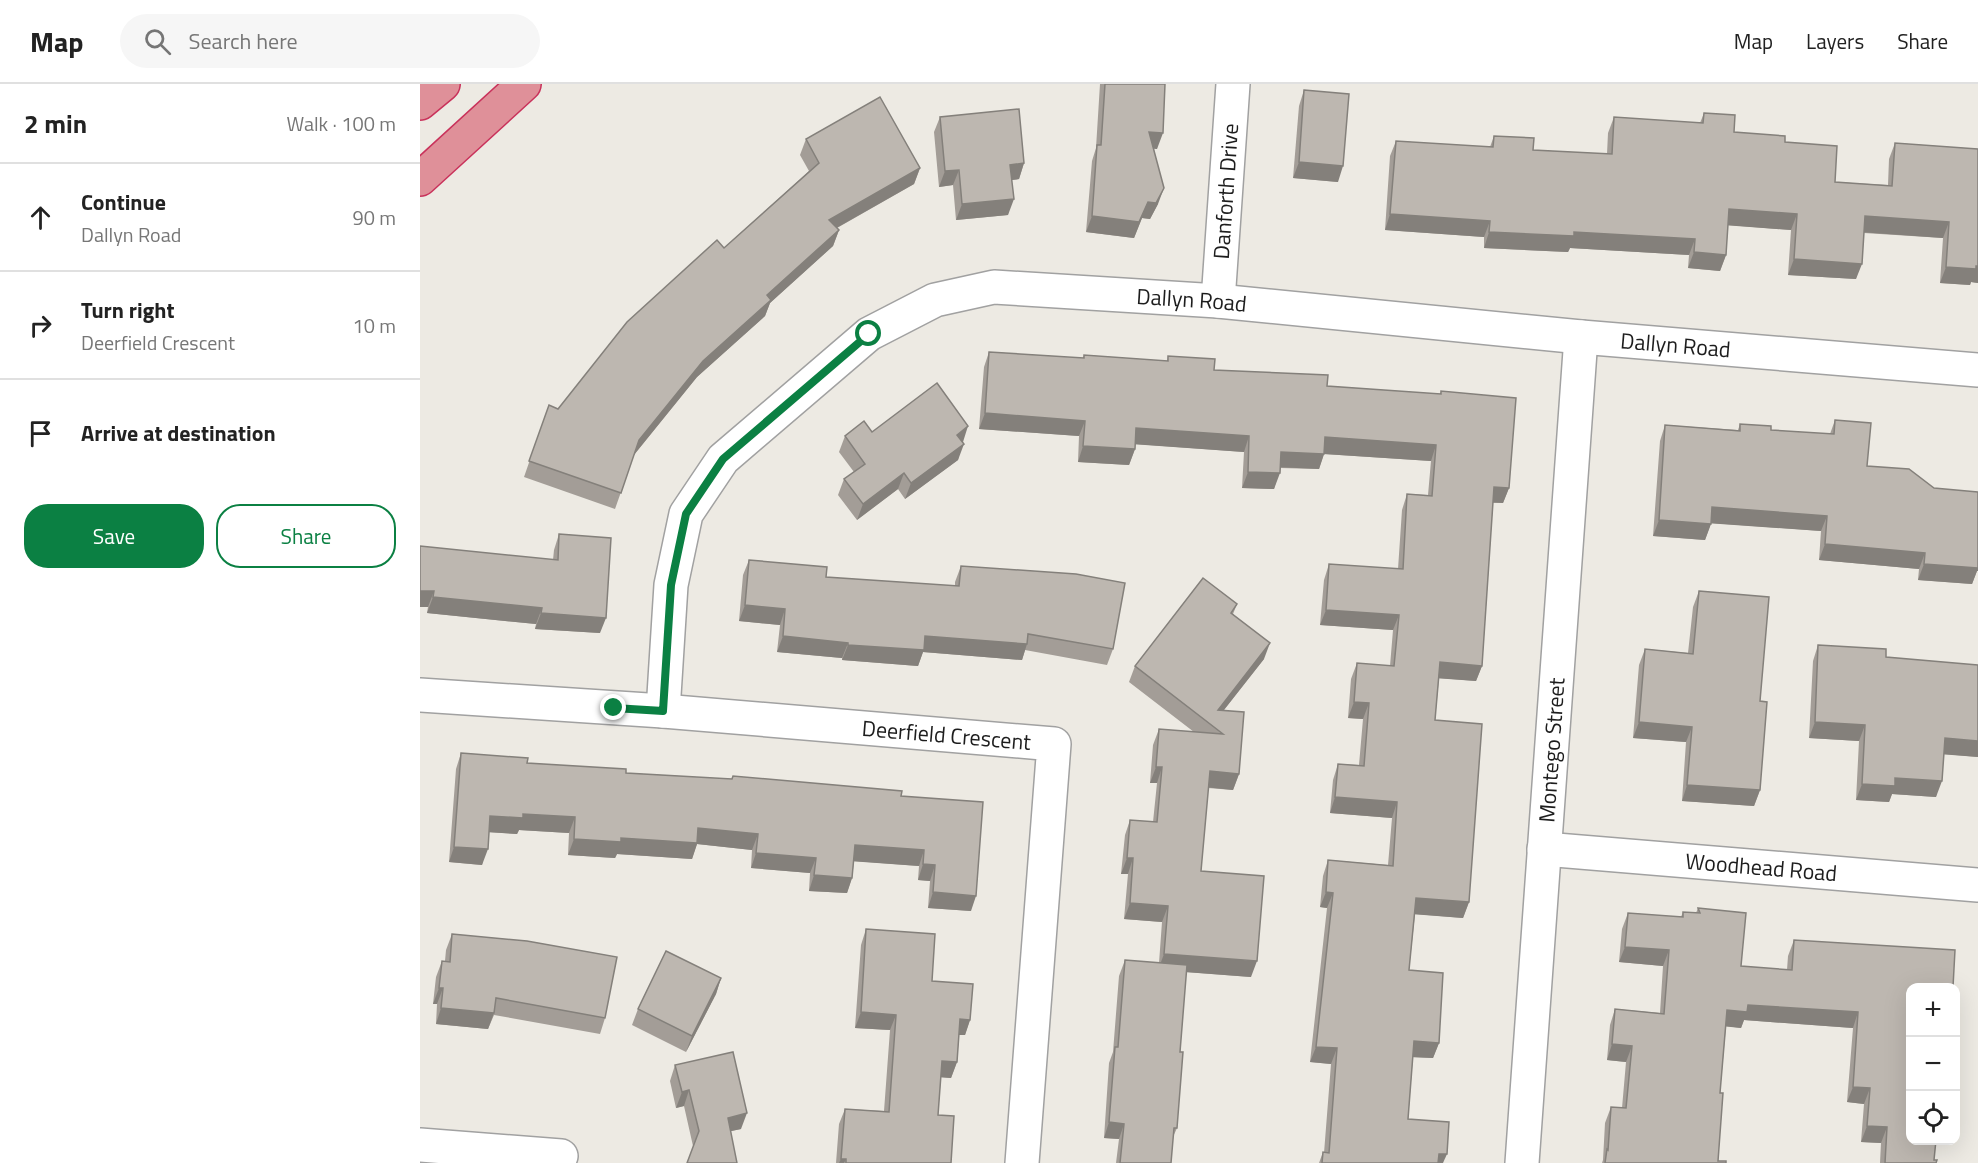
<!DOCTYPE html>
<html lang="en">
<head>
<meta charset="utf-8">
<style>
  :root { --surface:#fff; --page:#f6f6f6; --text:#222; --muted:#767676; --line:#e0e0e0; --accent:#0b8043 }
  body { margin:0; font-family:"Titillium Web",sans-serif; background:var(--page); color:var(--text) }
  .controls { position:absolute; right:18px; bottom:18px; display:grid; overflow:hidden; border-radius:12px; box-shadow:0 6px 24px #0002 }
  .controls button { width:54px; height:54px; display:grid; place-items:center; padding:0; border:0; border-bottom:2px solid var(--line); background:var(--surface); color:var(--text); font:30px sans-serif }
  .stop { position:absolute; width:18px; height:18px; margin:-14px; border:4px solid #0b8043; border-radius:50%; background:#fff }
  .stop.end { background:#0b8043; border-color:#fff; box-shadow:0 2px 6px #0008 }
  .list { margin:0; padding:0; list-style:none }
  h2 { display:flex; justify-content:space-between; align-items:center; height:78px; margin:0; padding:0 24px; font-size:26px }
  h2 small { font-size:20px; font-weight:400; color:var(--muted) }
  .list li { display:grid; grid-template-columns:39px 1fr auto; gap:18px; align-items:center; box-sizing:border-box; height:108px; padding:0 24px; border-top:2px solid var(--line) }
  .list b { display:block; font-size:22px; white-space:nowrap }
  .list p { margin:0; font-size:20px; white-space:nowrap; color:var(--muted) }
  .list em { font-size:20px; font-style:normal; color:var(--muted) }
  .actions { display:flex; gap:12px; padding:18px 24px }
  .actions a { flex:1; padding:14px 0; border:2px solid var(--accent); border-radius:24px; text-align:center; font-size:21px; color:var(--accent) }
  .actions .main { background:var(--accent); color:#fff }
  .icon { flex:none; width:33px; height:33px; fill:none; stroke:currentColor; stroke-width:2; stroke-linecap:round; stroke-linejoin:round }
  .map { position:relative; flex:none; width:1558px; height:1079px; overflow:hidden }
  header { display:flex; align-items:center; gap:36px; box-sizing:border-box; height:84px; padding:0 30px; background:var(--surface); border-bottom:2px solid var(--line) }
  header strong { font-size:28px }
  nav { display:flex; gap:33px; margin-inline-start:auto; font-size:21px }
  .search { width:420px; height:54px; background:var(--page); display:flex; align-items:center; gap:15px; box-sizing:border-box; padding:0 21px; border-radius:33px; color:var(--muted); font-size:22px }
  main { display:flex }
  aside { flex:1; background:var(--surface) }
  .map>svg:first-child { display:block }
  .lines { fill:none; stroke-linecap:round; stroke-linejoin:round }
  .minor-casing { stroke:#a1a1a1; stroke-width:36 }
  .highway-casing { stroke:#c9325b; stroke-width:36 }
  .minor { stroke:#fff; stroke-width:33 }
  .highway { stroke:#df9099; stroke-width:33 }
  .wall { fill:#a39d97 }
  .shaded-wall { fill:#84807b }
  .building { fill:#bdb7b0; stroke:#84807b; stroke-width:1.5 }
  .route { stroke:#0b8043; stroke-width:8 }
  .labels { text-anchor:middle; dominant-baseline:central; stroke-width:4.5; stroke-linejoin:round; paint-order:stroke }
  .street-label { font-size:22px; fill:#1d1d1d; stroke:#fff }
</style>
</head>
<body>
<header>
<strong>Map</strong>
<div class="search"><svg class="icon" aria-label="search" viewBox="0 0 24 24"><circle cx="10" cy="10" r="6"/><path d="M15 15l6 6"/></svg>Search here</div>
<nav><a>Map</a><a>Layers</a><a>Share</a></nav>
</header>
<main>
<aside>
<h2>2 min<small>Walk · 100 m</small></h2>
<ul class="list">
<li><svg class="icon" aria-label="ahead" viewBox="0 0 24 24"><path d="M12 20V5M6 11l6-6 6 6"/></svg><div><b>Continue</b><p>Dallyn Road</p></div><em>90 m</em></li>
<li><svg class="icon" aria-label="right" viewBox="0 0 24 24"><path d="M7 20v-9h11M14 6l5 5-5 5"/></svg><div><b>Turn right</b><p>Deerfield Crescent</p></div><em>10 m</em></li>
<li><svg class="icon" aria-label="arrive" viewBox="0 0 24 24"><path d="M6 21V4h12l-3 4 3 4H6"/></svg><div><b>Arrive at destination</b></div></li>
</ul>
<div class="actions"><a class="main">Save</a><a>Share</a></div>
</aside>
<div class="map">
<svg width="1558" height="1079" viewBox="0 0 1558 1079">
  <rect width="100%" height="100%" fill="#edeae3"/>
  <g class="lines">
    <defs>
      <g id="minor">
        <path id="s1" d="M798 217 813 0"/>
        <path id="s2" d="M0 611 243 627 634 660 602 1079"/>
        <path id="s3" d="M243 627 251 501 266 430 303 375 449 250 515 216 574 203 798 217 1161 253 1558 286"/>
        <path id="s4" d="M1124 765 1558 801"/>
        <path d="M0 1061 141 1072"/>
        <path id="s5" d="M1102 1079 1161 253"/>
      </g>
      <g id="highway">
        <path d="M0 19 23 0"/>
        <path d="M0 95 104 0"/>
      </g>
    </defs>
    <use href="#minor" class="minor-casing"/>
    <use href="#highway" class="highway-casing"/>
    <use href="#minor" class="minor"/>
    <use href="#highway" class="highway"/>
  </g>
  <g class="wall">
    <path d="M680 0H745L737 65 734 64 738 120 730 135 722 134 714 154 666 148 672 77 676 64Z"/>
    <path d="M884 6 918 98 873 94 879 22Z"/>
    <path d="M1284 29 1314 48 1365 58 1415 98 1468 101 1469 75 1475 59 1558 65V199L1551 198 1550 201 1520 199 1523 154 1444 149 1436 195 1368 191 1371 146 1308 141 1306 171 1300 187 1268 184 1269 171 1150 164 1148 168 1064 164V153L965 146 970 72 976 57 1070 63 1074 52 1113 66 1187 70 1188 49 1194 33 1280 39Z"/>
    <path d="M520 33 604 79 599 95 592 96 588 131 536 136 533 101 519 103 514 48Z"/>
    <path d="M386 55 500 84 494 100 417 144 419 146 413 162 350 219 345 232 277 293 214 371 195 425 104 393 129 321 138 325 304 164 389 87 380 71Z"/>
    <path d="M569 268 663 274 664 271 747 277 748 272 794 286 907 302 1020 310 1021 307 1089 404 1083 419H1073L1062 582 1056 597 1019 594 1015 636 1049 818 1043 834 995 830 989 886 1019 959 1013 974 993 973 988 1035 1023 1079H899L903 1068 904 1069 911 980 890 978 907 824 900 823 903 792 908 776 968 781 972 734 910 729 913 696 918 680 939 681 943 635 928 634 931 595 937 579 970 582 973 546 900 541 904 496 909 480 978 485 982 426 987 410 1008 411 1011 377 904 370 899 385 860 384 854 405 822 404 824 368 715 360V365L709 381 658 378 659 352 559 345 564 283Z"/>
    <path d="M1415 336 1447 382 1557 487 1552 500 1498 496 1499 485 1399 476 1401 447 1291 439 1285 456 1233 452 1240 357 1245 341 1318 346 1320 340 1351 346 1410 350Z"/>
    <path d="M452 348 542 358 538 376 485 415 478 405 437 436 418 411 424 395 434 388 419 368 425 352Z"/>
    <path d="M139 450 180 549 115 545 116 540 7 529 8 523 0 462 133 476 134 466Z"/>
    <path d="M329 476 406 493 535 502V498L541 482 693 565 687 581 605 566 602 576 503 568 498 582 422 576V574L357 568 360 541 319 537 323 491Z"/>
    <path d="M1279 507 1340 617V706L1334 722 1262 717 1266 658 1213 654 1219 581 1225 565 1268 569 1273 523Z"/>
    <path d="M817 520 813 530 844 575 804 626 819 690 813 706 788 704 781 787 831 893 766 888 760 968 757 1044 753 1053 751 1079H696L699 1055 684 1054 689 979 693 968 699 892 705 876 739 879 742 838 704 835 708 790H701L705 751 710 736 733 738 737 699H730L733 661 739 645 774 648 709 598 715 582Z"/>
    <path d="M1398 561 1466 573 1558 673 1524 670 1516 713 1472 710 1469 718 1436 716 1439 657 1389 654 1393 577Z"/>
    <path d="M41 669 107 679 206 689 312 695 313 692 481 712 551 827 508 824 510 797 498 796 499 782 434 777 432 794 427 809 389 807 390 789 331 784 332 766 277 760 272 775 197 770 195 774 148 771 149 749 99 746 97 750 69 748 62 781 29 778 36 685Z"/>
    <path d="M1278 824 1321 882 1367 886 1368 872 1374 856 1491 903 1514 1076 1516 1079H1460L1461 1059 1441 1058 1444 1020 1427 1018 1433 944 1324 936 1321 944 1306 942 1300 1009 1298 1077 1306 1079H1182L1183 1076 1185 1039 1191 1023 1202 1024 1206 978 1187 976 1190 941 1195 925 1240 929 1243 882 1199 878 1202 845 1208 829 1261 833 1263 828 1276 829Z"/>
    <path d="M446 845 512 897 550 936 545 951H539L537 978 531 994 521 993 518 1031 531 1079H416L419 1040 425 1025 464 1027 470 946 435 944 441 861Z"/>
    <path d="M32 850 185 934 180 950 74 931 68 945 16 940 17 920H13L16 893 22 877H25L26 866Z"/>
    <path d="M301 894 296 910 266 968 212 941 218 925Z"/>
    <path d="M255 981 321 1045 311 1047 273 1062 264 1022 256 1024 250 997Z"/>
  </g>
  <g class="shaded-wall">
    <path d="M729 48 743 49 737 65 723 64Z"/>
    <path d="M879 78 923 82 918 98 873 94Z"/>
    <path d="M604 79 599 95 584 97 590 81Z"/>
    <path d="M500 84 494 100 404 151 409 136Z"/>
    <path d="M539 86 533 101 519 103 525 87Z"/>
    <path d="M744 104 738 120 730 135 722 134 714 154 666 148 672 132 728 118Z"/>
    <path d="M594 115 588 131 536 136 542 120Z"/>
    <path d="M1309 125 1377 130 1371 146 1303 141Z"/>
    <path d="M970 130 1070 137 1064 153 965 146Z"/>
    <path d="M1445 132 1529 138 1523 154 1439 148Z"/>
    <path d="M419 146 413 162 350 219 345 232 277 293 213 372 219 356 283 277 347 211Z"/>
    <path d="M1069 148H1154L1275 155 1269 171 1150 164 1148 168 1064 164Z"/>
    <path d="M1274 168 1306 171 1300 187 1268 184Z"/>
    <path d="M1374 175 1442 180 1436 195 1368 191Z"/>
    <path d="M1556 182H1558V199L1551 198 1550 201 1520 199 1526 183Z"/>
    <path d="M565 329 665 337 659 352 559 345Z"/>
    <path d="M548 342 543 358 531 366 537 351Z"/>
    <path d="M716 344 829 352 824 368 711 360Z"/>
    <path d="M905 353 1016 361 1011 377 904 370 899 385 855 383 861 368Z"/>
    <path d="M544 360 538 376 485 415 491 399Z"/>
    <path d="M663 362 715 365 709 381 658 378Z"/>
    <path d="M828 388 860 389 854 405 822 404Z"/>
    <path d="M484 389 478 405 437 436 443 420Z"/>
    <path d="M1074 403 1089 404 1083 419 1068 418Z"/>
    <path d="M1292 423 1407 432 1401 447 1286 439Z"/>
    <path d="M1239 436 1291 440 1285 456 1233 452Z"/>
    <path d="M1405 460 1505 469 1499 485 1399 476Z"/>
    <path d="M1558 474V487H1557L1552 500 1498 496 1504 480Z"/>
    <path d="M0 507H14L8 523H0Z"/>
    <path d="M13 513 122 524 116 540 7 529Z"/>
    <path d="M325 521 365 525 360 541 319 537Z"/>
    <path d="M906 526 979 531 973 546 900 541Z"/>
    <path d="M121 529 186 534 180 549 115 545Z"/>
    <path d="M363 552 428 559 422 574 357 568Z"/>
    <path d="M505 552 607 560 602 576 503 568 498 582 422 576 428 561Z"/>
    <path d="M850 559 844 575 792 641 798 626Z"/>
    <path d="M1020 578 1062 582 1056 597 1014 594Z"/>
    <path d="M934 618 949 619 943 635 928 634Z"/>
    <path d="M1219 638 1272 643 1266 658 1213 654Z"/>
    <path d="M1395 638 1445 641 1439 657 1389 654Z"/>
    <path d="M1525 654 1558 657V673L1519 670Z"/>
    <path d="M736 683H742L737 699H730Z"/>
    <path d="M790 687 819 690 813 706 784 703Z"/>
    <path d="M1475 694 1522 697 1516 713 1472 710 1469 718 1436 716 1442 700Z"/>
    <path d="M1267 701 1340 706 1334 722 1262 717Z"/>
    <path d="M915 713 977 718 972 734 910 729Z"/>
    <path d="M103 730 155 733 149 749 99 746 97 750 65 748 70 732Z"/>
    <path d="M278 744 338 750 332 766 277 760 272 775 197 770 195 774 148 771 154 755Z"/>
    <path d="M435 761 504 766 499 782 429 777Z"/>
    <path d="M34 763 68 765 62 781 29 778Z"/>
    <path d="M336 769 396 774 390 789 331 784Z"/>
    <path d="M707 774H713L708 790H701Z"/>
    <path d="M503 780 515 781 510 797 498 796Z"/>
    <path d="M394 791 432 794 427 809 389 807Z"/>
    <path d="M513 808 556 812 551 827 508 824Z"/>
    <path d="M906 808 913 809 907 824 900 823Z"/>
    <path d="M996 814 1049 818 1043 834 991 830Z"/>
    <path d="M710 819 748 822 742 838 704 835Z"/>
    <path d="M1205 863 1249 866 1243 882 1199 878Z"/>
    <path d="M744 870 837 877 831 893 738 886Z"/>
    <path d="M301 894 296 910 266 968 272 952Z"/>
    <path d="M19 904H23L17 920H13Z"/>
    <path d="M1328 921 1438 928 1433 944 1324 936 1321 944 1301 942 1307 926Z"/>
    <path d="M21 924 74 929 68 945 16 940Z"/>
    <path d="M441 928 476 931 470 946 435 944Z"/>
    <path d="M540 935 550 936 545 951H534Z"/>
    <path d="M994 957 1019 959 1013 974 989 973Z"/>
    <path d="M1192 960 1212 962 1206 978 1187 976Z"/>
    <path d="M896 963 917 964 911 980 890 978Z"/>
    <path d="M522 977 537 978 531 994 516 993Z"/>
    <path d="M1433 1003 1450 1004 1444 1020 1427 1018Z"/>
    <path d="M269 1006 264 1022 256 1024 262 1008Z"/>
    <path d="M327 1029 321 1045 302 1049 308 1034Z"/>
    <path d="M689 1038 704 1040 699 1055 684 1054Z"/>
    <path d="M1447 1042 1467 1043 1461 1059 1441 1058Z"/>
    <path d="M1019 1070H1027L1023 1079H1016Z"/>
    <path d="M421 1075H426L424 1079H419Z"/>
  </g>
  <g class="building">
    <path d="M685 0H745L743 49 729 48 744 104 736 119 728 118 719 138 672 132 677 61H681Z"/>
    <path d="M884 6 929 10 923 82 879 78Z"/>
    <path d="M460 13 500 84 409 136 419 146 347 211 351 216 283 277 219 356 201 409 109 377 129 321 138 325 207 238 297 156 304 164 399 79 386 55Z"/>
    <path d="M599 25 604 79 590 81 594 115 542 120 539 86 525 87 520 33Z"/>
    <path d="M1284 29 1315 31 1314 48 1365 52V58L1417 62 1415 98 1472 102 1475 59 1558 65V182H1556V185L1526 183 1529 138 1445 132 1442 180 1374 175 1377 130 1309 125 1306 171 1274 168 1275 155 1154 148V152L1069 148 1070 137 970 130 976 57 1073 63 1074 52 1114 54 1113 66 1192 70 1194 33 1283 39Z"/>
    <path d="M569 268 664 274V271L748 277V272L795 275 794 286 908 291 907 302 1021 310V307L1096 314 1089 404 1074 403 1062 582 1020 578 1015 636 1062 640 1049 818 996 814 989 886 1023 889 1019 959 994 957 988 1035 1029 1038 1027 1070H1019L1018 1079H902L903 1068 909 1069 917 964 896 963 913 809 906 808 908 776 973 782 977 718 915 713 918 680 944 682 949 619 934 618 937 579 974 582 979 531 906 526 909 480 983 485 987 410 1012 412 1016 361 905 353 904 370 861 368 860 389 828 388 829 352 716 344 715 365 663 362 665 337 565 329Z"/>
    <path d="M517 299 548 342 537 351 544 360 491 399 484 389 443 420 424 395 445 380 425 352 444 337 452 348Z"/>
    <path d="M1415 336 1451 339 1447 382 1489 385 1514 404 1558 408V484L1504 480 1505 469 1405 460 1407 432 1292 423 1291 440 1239 436 1245 341 1320 347V340L1351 342V346L1414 350Z"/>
    <path d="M139 450 191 454 186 534 121 529 122 524 13 513 14 507H0V462L138 476Z"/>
    <path d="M329 476 407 483 406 493 539 502 541 482 656 490 705 499 693 565 608 550 607 560 505 552 504 566 428 561V559L363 552 365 525 325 521Z"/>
    <path d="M783 494 817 520 811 529 850 559 798 626 824 628 819 690 790 687 781 787 844 792 837 877 744 870 748 822 710 819 713 774H707L710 736 737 738 742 683H736L739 645 803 650 715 582Z"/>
    <path d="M1279 507 1349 513 1340 617 1347 618 1340 706 1267 701 1272 643 1219 638 1225 565 1273 570Z"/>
    <path d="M1398 561 1466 565V573L1558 581V657L1525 654 1522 697 1475 694V702L1442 700 1445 641 1395 638Z"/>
    <path d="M41 669 108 674 107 679 206 685V689L312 695 313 692 482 707 481 712 563 718 556 812 513 808 515 781 503 780 504 766 435 761 432 794 394 791 396 774 336 769 338 750 278 744 277 759 201 754V758L154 755 155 733 103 730V734L70 732 68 765 34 763Z"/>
    <path d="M1278 824 1326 829 1321 882 1372 886 1374 856 1535 866 1533 903H1491V1056H1516L1514 1076H1517L1516 1079H1465L1467 1043 1447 1042 1450 1004 1433 1003 1438 928 1328 921 1327 928 1307 926 1300 1009H1303L1298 1077H1306V1079H1185L1187 1065 1188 1066 1191 1023 1206 1024 1212 962 1192 960 1195 925 1244 930 1249 866 1205 863 1208 829 1263 833V828L1280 829Z"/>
    <path d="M446 845 515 850 512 897 553 900 550 936 540 935 537 978 522 977 518 1031 534 1032 531 1079H426V1075H421L425 1025 469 1028 476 931 441 928Z"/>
    <path d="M32 850 107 857 197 873 185 934 76 914 74 929 21 924 23 904H19L22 877 30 878Z"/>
    <path d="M246 867 301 894 272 952 218 925Z"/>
    <path d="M705 876 767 881 760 968H763L757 1044H754L751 1079H700L704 1040 689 1038 695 963H698Z"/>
    <path d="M313 968 327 1029 308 1034 317 1079H267L279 1047 269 1006 262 1008 255 981Z"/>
  </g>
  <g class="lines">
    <path class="route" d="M194 624 243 627 251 501 266 430 303 375 449 250"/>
  </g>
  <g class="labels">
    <g class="street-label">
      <text stroke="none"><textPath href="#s1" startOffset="110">Danforth Drive</textPath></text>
      <text stroke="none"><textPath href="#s3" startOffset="790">Dallyn Road</textPath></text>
      <text stroke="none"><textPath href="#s3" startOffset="1276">Dallyn Road</textPath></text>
      <text stroke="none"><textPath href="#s2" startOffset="528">Deerfield Crescent</textPath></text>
      <text stroke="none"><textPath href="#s5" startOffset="414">Montego Street</textPath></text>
      <text stroke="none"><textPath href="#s4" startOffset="218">Woodhead Road</textPath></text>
    </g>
  </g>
</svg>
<div class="controls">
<button>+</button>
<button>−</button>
<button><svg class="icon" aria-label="locate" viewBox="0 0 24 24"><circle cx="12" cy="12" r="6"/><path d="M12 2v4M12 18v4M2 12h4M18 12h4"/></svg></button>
</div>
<div class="stop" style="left:449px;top:250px"></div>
<div class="stop end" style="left:194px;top:624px"></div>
</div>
</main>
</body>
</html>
